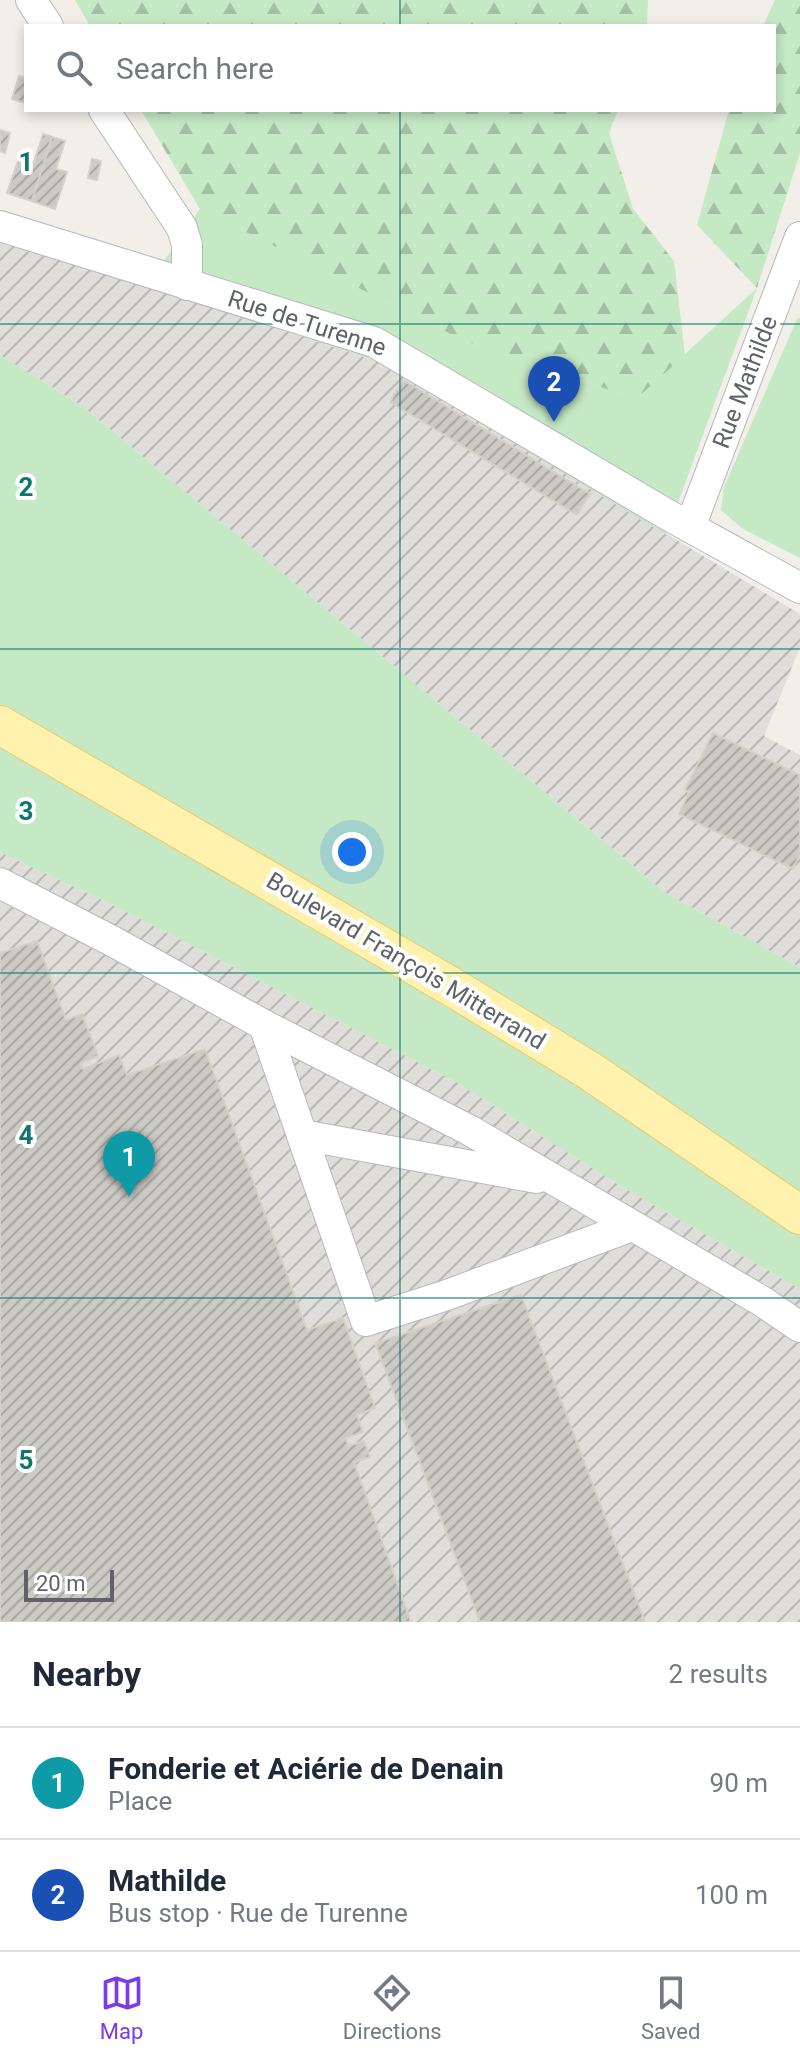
<!DOCTYPE html>
<html lang="en">
<head>
<meta charset="utf-8">
<style>
  :root { --surface:#fff; --page:#f2f2f3; --text:#1f2937; --muted:#747a83; --line:#e0e1e3; --accent:#7c3aed }
  body { margin:0; font-family:Roboto,sans-serif; background:var(--page); color:var(--text) }
  .scale { position:absolute; left:24px; bottom:20px; width:90px; box-sizing:border-box; padding-left:8px; border:4px solid #5f6368; border-top:0; font-size:22px; line-height:28px; white-space:nowrap; color:#5f6368; -webkit-text-stroke:6px #fff; paint-order:stroke }
  .you { position:absolute; left:352px; top:852px; width:28px; height:28px; margin:-20px; border:6px solid #fff; border-radius:50%; background:#1a73e8; box-shadow:0 0 0 12px #1a73e833 }
  .badge { display:grid; place-items:center; width:52px; height:52px; border-radius:50%; background:var(--accent); color:#fff; font-size:26px; font-weight:700 }
  .pin { position:absolute; translate:-50% -66px; filter:drop-shadow(0 2px 4px #0008) }
  .pin::after { content:''; position:absolute; top:42px; width:28px; height:24px; background:inherit; clip-path:polygon(0 0,100% 0,50% 100%) }
  .list { margin:0; padding:0; list-style:none }
  h2 { display:flex; justify-content:space-between; align-items:center; height:104px; margin:0; padding:0 32px; font-size:34px }
  h2 small { font-size:26px; font-weight:400; color:var(--muted) }
  .list li { display:grid; grid-template-columns:52px 1fr auto; gap:24px; align-items:center; box-sizing:border-box; height:112px; padding:0 32px; border-top:2px solid var(--line) }
  .list b { display:block; font-size:30px; white-space:nowrap }
  .list p { margin:0; font-size:26px; white-space:nowrap; color:var(--muted) }
  .list em { font-size:26px; font-style:normal; color:var(--muted) }
  .icon { flex:none; width:44px; height:44px; fill:none; stroke:currentColor; stroke-width:2; stroke-linecap:round; stroke-linejoin:round }
  .map { position:relative; flex:none; width:800px; height:1622px; overflow:hidden }
  .search { position:absolute; background:var(--surface); box-shadow:0 4px 12px #0003; left:24px; right:24px; top:24px; height:88px; display:flex; align-items:center; gap:20px; box-sizing:border-box; padding:0 28px; border-radius:0px; color:var(--muted); font-size:30px }
  .sheet { height:328px; background:var(--surface) }
  nav { display:flex; justify-content:space-around; align-items:center; box-sizing:border-box; height:112px; border-top:2px solid var(--line); background:var(--surface); font-size:22px; color:var(--muted) }
  nav a { display:grid; justify-items:center; gap:4px }
  nav .on { color:var(--accent) }
  .map>svg:first-child { display:block }
  .industrial { fill:url(#industrial-furrows) }
  .green { fill:#c5e8c5 }
  .forest { fill:url(#forest-firs) }
  .building { fill:url(#building-hatch); stroke:#d6d1c6; stroke-width:2 }
  .lines { fill:none; stroke-linecap:round; stroke-linejoin:round }
  .minor-casing { stroke:#b5b8bc; stroke-width:32 }
  .major-casing { stroke:#f2c960; stroke-width:40 }
  .minor { stroke:#fff; stroke-width:30 }
  .major { stroke:#fff2af; stroke-width:38 }
  .grid { fill:none; stroke:#0f766e; stroke-width:2; stroke-opacity:0.55 }
  .labels { text-anchor:middle; dominant-baseline:central; stroke-width:8; stroke-linejoin:round; paint-order:stroke }
  .street-label { font-size:24px; fill:#5f6368; stroke:#fff }
  .grid-label { font-size:26px; text-anchor:middle; font-weight:bold; fill:#0f766e; stroke:#fff; stroke-width:8; stroke-linejoin:round; paint-order:stroke }
</style>
</head>
<body>
<div class="map">
<svg width="800" height="1622" viewBox="0 0 800 1622">
  <defs>
    <pattern id="industrial-furrows" width="10" height="10" patternUnits="userSpaceOnUse" patternTransform="scale(2)"><rect width="10" height="10" fill="#e0deda"/><path d="M-1 1l2-2M0 10L10 0M9 11l2-2" fill="none" stroke="#b9b8b5"/></pattern>
    <pattern id="forest-firs" width="22" height="20" patternUnits="userSpaceOnUse" patternTransform="scale(2)"><rect width="22" height="20" fill="#c5e8c5"/><path d="M5 1l3.5 6h-7zM16 11l3.5 6h-7z" fill="#a3c0a4"/></pattern>
    <pattern id="building-hatch" width="6" height="6" patternUnits="userSpaceOnUse" patternTransform="scale(2)"><rect width="6" height="6" fill="#cccac5"/><path d="M-1 1l2-2M0 6l6-6M5 7l2-2" fill="none" stroke="#a9a8a4"/></pattern>
  </defs>
  <rect width="100%" height="100%" fill="#f1efe8"/>
  <g class="industrial">
    <path d="M0 239 147 285 382 363 800 614V647L764 736 800 755V967L667 894 81 405 0 355Z"/>
    <path d="M0 852 117 907 458 1083 619 1185 800 1289V1622H0Z"/>
  </g>
  <g class="green">
    <path d="M200 209 465 341 636 399 757 288 666 535 382 363 147 285Z"/>
    <path d="M800 318V558L743 529 721 510 724 487 797 319Z"/>
    <path d="M0 355 81 405 667 894 800 967V1289L619 1185 458 1083 117 907 0 852Z"/>
  </g>
  <g class="forest">
    <path d="M75 0H648L647 26H90Z"/>
    <path d="M775 0H800V153L757 288 697 225 729 110H774V26H763Z"/>
    <path d="M141 110H618L609 133 633 209 674 261 685 355 636 399 465 341 200 209Z"/>
  </g>
  <g class="building">
    <path d="M19 76 26 78 25 103 12 99Z"/>
    <path d="M0 130 10 133 5 153 0 151Z"/>
    <path d="M43 134 52 137 32 201 7 193 19 158 34 162Z"/>
    <path d="M52 137 65 141 56 169 67 172 55 209 32 201Z"/>
    <path d="M92 159 101 161 97 180 88 178Z"/>
    <path d="M403 380 590 494 577 515 390 402Z"/>
    <path d="M713 733 800 775V854L793 869 679 814 689 792 685 790Z"/>
    <path d="M37 941 66 1020 82 1014 98 1056 81 1063 83 1069 119 1055 127 1075 205 1049 307 1330 343 1318 375 1408 357 1415 363 1432 346 1438 348 1446 364 1441 370 1457 354 1462 411 1622H0V953Z"/>
    <path d="M521 1295 645 1622H480L375 1343Z"/>
  </g>
  <g class="lines">
    <defs>
      <g id="minor">
        <path d="M31 0 48 26"/>
        <path d="M104 110 182 228 187 245V285"/>
        <path d="M0 226 374 342 668 515 800 588"/>
        <path d="M690 527 800 237"/>
        <path d="M0 883 114 942 264 1025 469 1130 760 1300 800 1327"/>
        <path d="M264 1025 366 1321 447 1295 632 1226"/>
        <path d="M302 1135 537 1178"/>
      </g>
      <path id="major" d="M0 725 452 987 590 1071 800 1215"/>
    </defs>
    <use href="#minor" class="minor-casing"/>
    <use href="#major" class="major-casing"/>
    <use href="#minor" class="minor"/>
    <use href="#major" class="major"/>
  </g>
  <path class="grid" d="M400 0V26M400 110V1622M0 324H800M0 649H800M0 973H800M0 1298H800"/>
  <g class="labels">
    <g class="street-label">
      <text transform="translate(307 323) rotate(18)">Rue de Turenne</text>
      <text transform="translate(745 382) rotate(-69)">Rue Mathilde</text>
      <text transform="translate(406 961) rotate(31)">Boulevard François Mitterrand</text>
    </g>
  </g>
  <g class="grid-label">
    <text x="26" y="171">1</text>
    <text x="26" y="496">2</text>
    <text x="26" y="820">3</text>
    <text x="26" y="1144">4</text>
    <text x="26" y="1469">5</text>
  </g>
</svg>
<div class="scale">20 m</div>
<div class="you"></div>
<div class="pin badge" style="left:129px;top:1197px;background:#0f9aa8">1</div>
<div class="pin badge" style="left:554px;top:422px;background:#1a4fb4">2</div>
<div class="search"><svg class="icon" aria-label="search" viewBox="0 0 24 24"><circle cx="10" cy="10" r="6"/><path d="M15 15l6 6"/></svg>Search here</div>
</div>
<section class="sheet">
<h2>Nearby<small>2 results</small></h2>
<ul class="list">
<li><span class="badge" style="background:#0f9aa8">1</span><div><b>Fonderie et Aciérie de Denain</b><p>Place</p></div><em>90 m</em></li>
<li><span class="badge" style="background:#1a4fb4">2</span><div><b>Mathilde</b><p>Bus stop · Rue de Turenne</p></div><em>100 m</em></li>
</ul>
</section>
<nav>
<a class="on"><svg class="icon" aria-label="map" viewBox="0 0 24 24"><path d="M3 6l6-2 6 2 6-2v14l-6 2-6-2-6 2zM9 4v14M15 6v14"/></svg>Map</a>
<a><svg class="icon" aria-label="directions" viewBox="0 0 24 24"><path d="M12 3l9 9-9 9-9-9zM9 14v-3h6M13 9l2 2-2 2"/></svg>Directions</a>
<a><svg class="icon" aria-label="saved" viewBox="0 0 24 24"><path d="M7 4h10v16l-5-4-5 4z"/></svg>Saved</a>
</nav>
</body>
</html>
